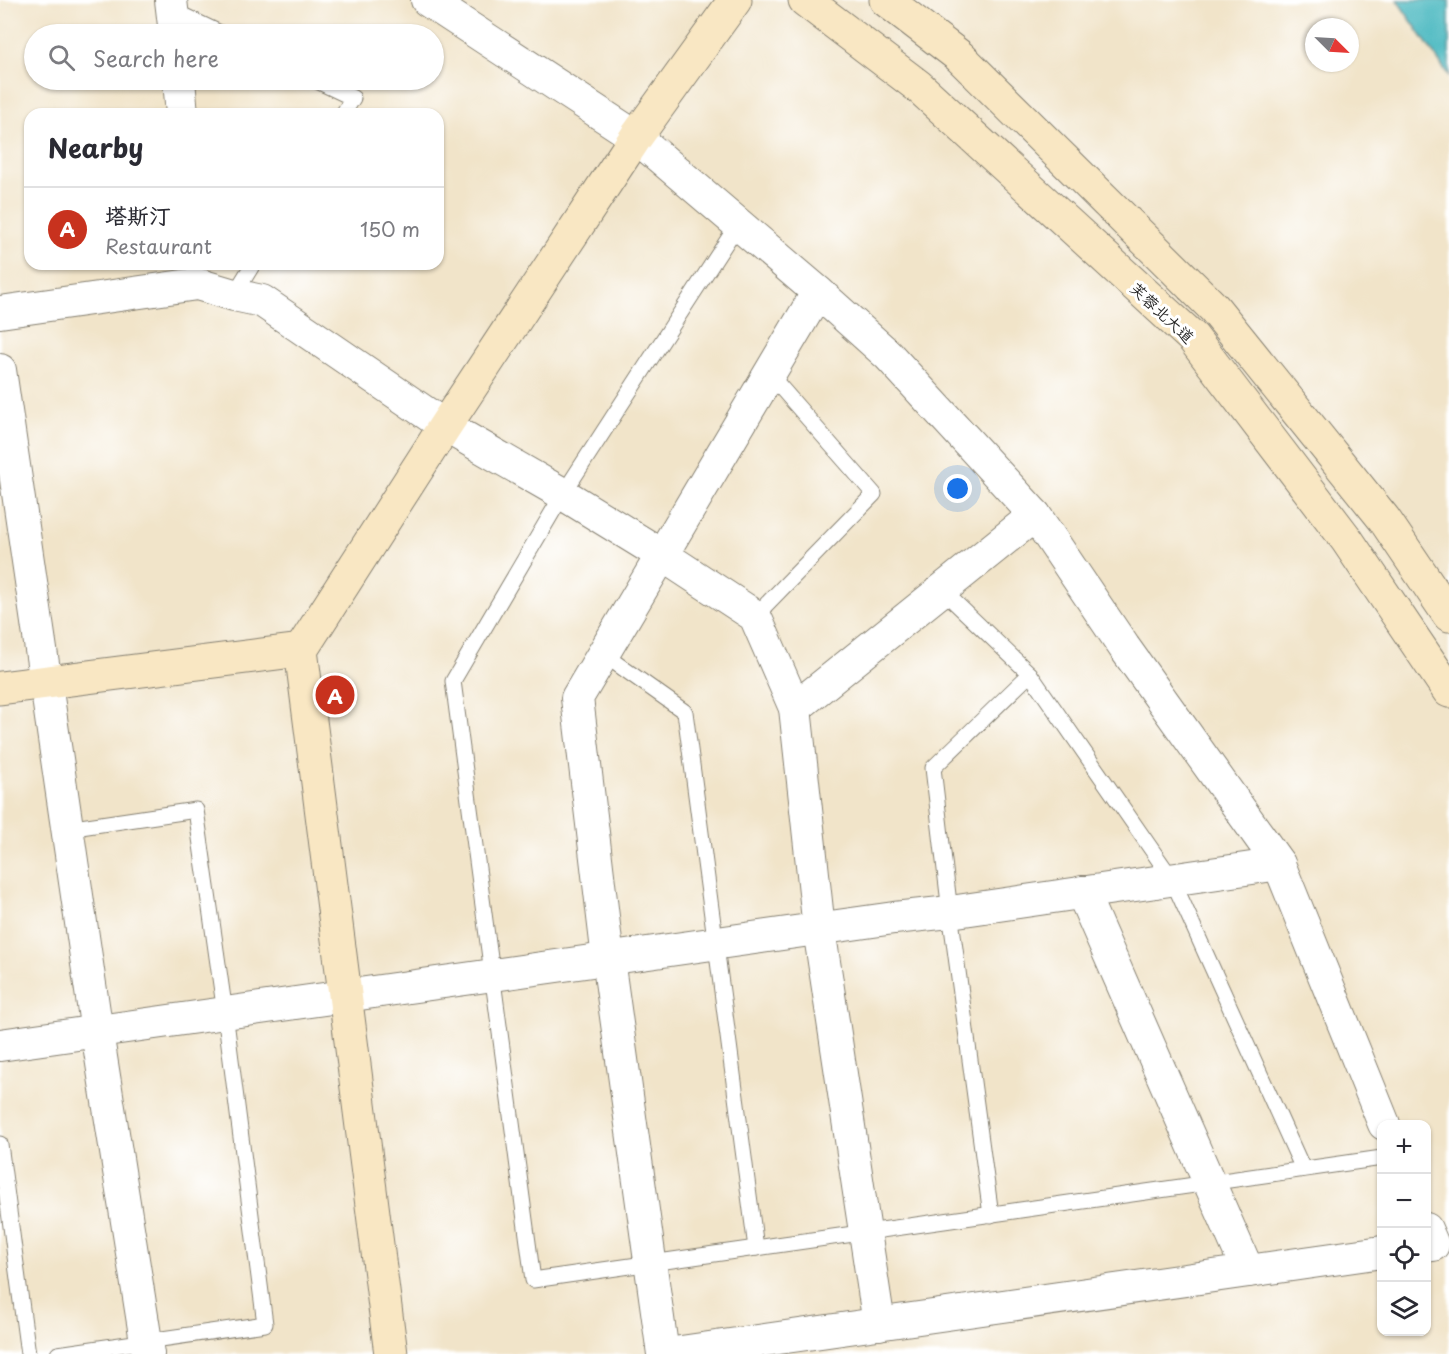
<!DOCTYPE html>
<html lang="en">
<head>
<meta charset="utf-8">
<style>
  :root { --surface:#fff; --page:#f7f7f7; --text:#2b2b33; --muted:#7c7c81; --line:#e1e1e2; --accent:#c8321e }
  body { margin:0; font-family:"Playpen Sans","LXGW WenKai TC",sans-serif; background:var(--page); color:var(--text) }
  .controls { position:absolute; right:18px; bottom:18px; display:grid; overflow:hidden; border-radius:12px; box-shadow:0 2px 4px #0004 }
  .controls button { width:54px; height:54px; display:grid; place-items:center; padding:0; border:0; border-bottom:2px solid var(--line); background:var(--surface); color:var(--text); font:30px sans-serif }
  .compass { position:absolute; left:1305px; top:18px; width:54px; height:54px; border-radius:50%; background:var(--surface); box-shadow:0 2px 4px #0004; rotate:114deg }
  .you { position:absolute; left:958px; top:489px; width:21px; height:21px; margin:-15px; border:4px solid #fff; border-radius:50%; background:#1a73e8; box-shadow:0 0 0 9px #1a73e833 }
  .badge { display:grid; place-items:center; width:39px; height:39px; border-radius:50%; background:var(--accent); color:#fff; font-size:20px; font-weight:700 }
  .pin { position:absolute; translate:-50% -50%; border:3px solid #fff; box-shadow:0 2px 6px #0006 }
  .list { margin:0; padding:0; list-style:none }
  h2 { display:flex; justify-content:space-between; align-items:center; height:78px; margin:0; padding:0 24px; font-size:26px }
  h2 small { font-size:20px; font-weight:400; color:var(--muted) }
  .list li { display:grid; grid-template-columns:39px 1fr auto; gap:18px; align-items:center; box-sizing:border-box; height:84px; padding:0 24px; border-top:2px solid var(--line) }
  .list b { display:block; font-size:22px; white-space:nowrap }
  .list p { margin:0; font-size:20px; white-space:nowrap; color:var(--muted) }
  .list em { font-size:20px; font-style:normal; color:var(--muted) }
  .icon { flex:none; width:33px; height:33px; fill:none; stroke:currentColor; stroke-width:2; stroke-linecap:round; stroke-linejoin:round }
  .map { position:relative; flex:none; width:1449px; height:1354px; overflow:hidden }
  .search { position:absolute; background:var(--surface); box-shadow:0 2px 4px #0004; left:24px; top:24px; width:420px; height:66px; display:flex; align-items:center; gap:15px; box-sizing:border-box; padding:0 21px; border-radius:33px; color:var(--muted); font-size:22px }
  .panel { position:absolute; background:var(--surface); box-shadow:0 2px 4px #0004; left:24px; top:108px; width:420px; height:162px; border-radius:18px }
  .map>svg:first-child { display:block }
  .water { fill:#49b8c0; stroke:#326a6e; stroke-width:1.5 }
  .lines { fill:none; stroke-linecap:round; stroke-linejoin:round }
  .lane-casing { stroke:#868072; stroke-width:17 }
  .street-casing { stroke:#868072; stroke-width:34 }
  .secondary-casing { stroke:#868072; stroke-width:35 }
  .lane { stroke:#fff; stroke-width:15 }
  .street { stroke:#fff; stroke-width:32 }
  .secondary { stroke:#f9e7c3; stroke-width:33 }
  .labels { text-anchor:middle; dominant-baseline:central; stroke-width:6; stroke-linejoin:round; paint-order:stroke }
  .street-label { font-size:16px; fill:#1c1c1c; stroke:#fff }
</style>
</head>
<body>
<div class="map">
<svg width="1449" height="1354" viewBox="0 0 1449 1354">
  <rect width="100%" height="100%" fill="#fff"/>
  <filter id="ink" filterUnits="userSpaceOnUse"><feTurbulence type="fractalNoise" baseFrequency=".0167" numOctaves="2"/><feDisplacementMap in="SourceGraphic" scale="12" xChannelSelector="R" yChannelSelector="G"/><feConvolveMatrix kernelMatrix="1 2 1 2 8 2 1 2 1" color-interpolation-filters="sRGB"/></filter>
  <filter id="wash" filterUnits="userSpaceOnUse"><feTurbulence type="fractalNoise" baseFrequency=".008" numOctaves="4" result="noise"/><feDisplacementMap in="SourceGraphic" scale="24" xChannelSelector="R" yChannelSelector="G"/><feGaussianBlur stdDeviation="1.35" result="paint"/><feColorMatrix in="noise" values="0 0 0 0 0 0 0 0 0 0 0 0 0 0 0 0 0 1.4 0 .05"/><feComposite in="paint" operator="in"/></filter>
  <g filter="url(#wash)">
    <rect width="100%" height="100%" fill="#f1e4c9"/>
    <path class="water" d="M1397 0H1449V76Z"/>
  </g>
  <g filter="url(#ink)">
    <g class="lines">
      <defs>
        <g id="lane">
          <path d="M172 10 222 34"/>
          <path d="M315 80 353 98 343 114"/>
          <path d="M738 224 563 494 453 681 533 1280 1382 1158"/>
          <path d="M234 295 253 264"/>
          <path d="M941 589 1030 674 1172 879 1303 1169"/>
          <path d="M755 616 874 494 770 375"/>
          <path d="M603 654 685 712 756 1248"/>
          <path d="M0 1144 28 1354"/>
          <path d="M991 1215 950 912 933 768 1030 674"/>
          <path d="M58 1354 265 1324 225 1013 196 810 67 829"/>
        </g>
        <g id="street">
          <path d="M171 0 175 34"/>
          <path d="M427 0 636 137 818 292 888 355 1035 515 1124 647 1279 864 1384 1124"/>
          <path d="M179 80 182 114"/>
          <path d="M0 312 197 284 234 295 262 301 445 426 563 494 662 555 755 616 795 708 819 929 879 1324"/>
          <path d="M0 370 97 1032 148 1354"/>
          <path d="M795 708 1035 515"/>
          <path d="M1082 892 1248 1271"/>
          <path d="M0 1045 894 918 950 912 1279 864"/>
          <path d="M1426 1229 1433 1245 1426 1246"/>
          <path d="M663 1354 608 959 577 698 818 292"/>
          <path d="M667 1354 1382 1252"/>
        </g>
        <g id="secondary">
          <path d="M805 0 918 86 1193 338 1347 540 1449 691"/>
          <path d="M886 0 959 56 1214 308 1384 519 1449 615"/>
          <path d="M0 688 301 650"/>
          <path d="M391 1354 301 650 445 426 636 137 735 0"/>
        </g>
      </defs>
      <use href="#lane" class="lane-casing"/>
      <use href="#street" class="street-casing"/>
      <use href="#secondary" class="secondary-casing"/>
      <use href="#lane" class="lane"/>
      <use href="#street" class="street"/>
      <use href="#secondary" class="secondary"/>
    </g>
  </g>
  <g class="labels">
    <g class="street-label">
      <text transform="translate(1163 312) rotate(43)">芙蓉北大道</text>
    </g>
  </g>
</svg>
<div class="controls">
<button>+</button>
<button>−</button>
<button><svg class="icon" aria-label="locate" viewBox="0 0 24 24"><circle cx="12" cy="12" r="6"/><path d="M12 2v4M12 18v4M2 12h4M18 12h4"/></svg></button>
<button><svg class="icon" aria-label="layers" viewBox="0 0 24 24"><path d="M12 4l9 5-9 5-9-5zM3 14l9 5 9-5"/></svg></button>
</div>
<svg class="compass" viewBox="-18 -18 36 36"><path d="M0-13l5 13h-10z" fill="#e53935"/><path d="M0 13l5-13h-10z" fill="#7c7c81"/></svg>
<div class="you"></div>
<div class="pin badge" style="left:335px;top:695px">A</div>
<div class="search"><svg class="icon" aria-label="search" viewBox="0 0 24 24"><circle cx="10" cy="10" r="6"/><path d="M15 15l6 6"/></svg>Search here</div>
<section class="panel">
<h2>Nearby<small></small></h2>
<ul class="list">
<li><span class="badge">A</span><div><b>塔斯汀</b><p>Restaurant</p></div><em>150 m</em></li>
</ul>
</section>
</div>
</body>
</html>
